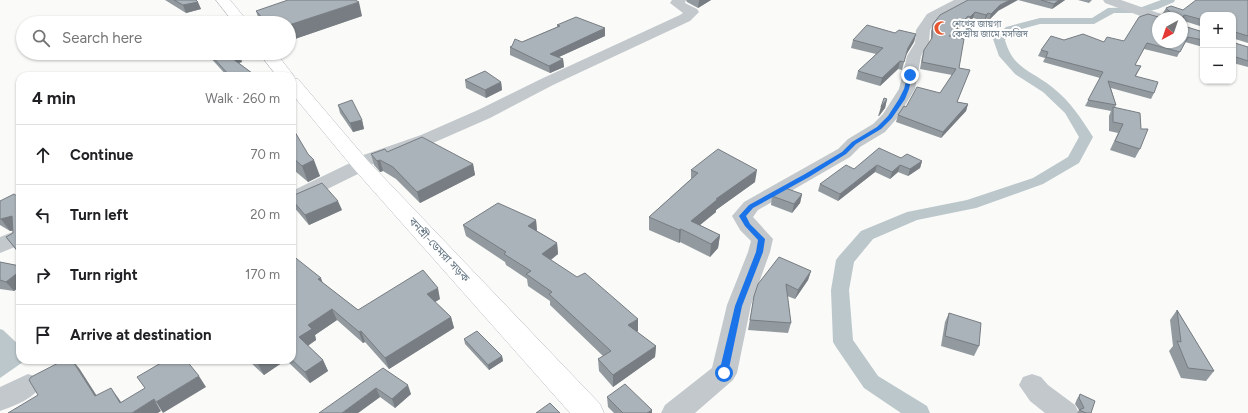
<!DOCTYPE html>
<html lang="en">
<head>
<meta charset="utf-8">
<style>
  :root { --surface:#fff; --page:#f6f6f6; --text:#202124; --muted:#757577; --line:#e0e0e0 }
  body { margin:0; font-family:Figtree,"Noto Sans Bengali",sans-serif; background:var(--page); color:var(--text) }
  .controls { position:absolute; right:12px; top:12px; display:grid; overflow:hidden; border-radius:8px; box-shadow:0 1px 3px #0004 }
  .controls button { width:36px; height:36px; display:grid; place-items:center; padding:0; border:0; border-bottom:1px solid var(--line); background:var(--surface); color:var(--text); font:20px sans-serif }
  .compass { position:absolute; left:1152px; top:12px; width:36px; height:36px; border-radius:50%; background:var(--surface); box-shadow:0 1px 3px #0004; rotate:220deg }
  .stop { position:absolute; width:12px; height:12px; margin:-9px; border:3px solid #1a73e8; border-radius:50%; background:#fff }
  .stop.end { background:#1a73e8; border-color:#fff; box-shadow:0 1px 4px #0008 }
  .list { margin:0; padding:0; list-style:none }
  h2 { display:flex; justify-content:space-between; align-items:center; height:52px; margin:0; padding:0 16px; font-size:17px }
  h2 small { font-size:13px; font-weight:400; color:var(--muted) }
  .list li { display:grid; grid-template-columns:26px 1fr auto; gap:12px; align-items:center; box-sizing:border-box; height:60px; padding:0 16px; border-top:1px solid var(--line) }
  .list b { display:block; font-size:15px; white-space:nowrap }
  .list em { font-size:13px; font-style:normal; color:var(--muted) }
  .icon { flex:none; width:22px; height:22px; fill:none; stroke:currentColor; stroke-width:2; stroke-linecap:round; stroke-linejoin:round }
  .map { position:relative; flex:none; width:1248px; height:413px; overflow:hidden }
  .search { position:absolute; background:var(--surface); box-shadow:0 1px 3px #0004; left:16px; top:16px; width:280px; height:44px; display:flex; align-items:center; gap:10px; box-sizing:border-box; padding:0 14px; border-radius:22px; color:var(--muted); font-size:15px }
  .panel { position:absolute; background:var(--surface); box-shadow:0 1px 3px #0004; left:16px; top:72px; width:280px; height:292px; border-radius:12px }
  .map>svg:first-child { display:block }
  .water { fill:#bbc7cb }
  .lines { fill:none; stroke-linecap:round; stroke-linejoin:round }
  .canal { fill:#bbc7cb; fill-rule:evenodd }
  .major-casing { stroke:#b5babe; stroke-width:1 }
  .minor { fill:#c3c8cc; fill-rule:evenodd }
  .major { fill:#fff; fill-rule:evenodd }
  .wall { fill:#929a9f }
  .shaded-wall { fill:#777d82 }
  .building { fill:#aab3b9; stroke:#777d82; fill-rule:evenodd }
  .route { fill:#1a73e8 }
  .labels { text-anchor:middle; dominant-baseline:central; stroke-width:4; stroke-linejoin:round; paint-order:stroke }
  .far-poi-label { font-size:9px; fill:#657683; stroke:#fff; text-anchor:start }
  .street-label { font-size:11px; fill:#657683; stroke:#fff }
</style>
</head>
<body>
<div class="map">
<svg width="1248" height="413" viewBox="0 0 1248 413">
  <rect width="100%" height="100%" fill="#fafaf8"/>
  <path class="water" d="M0 329 3 330 20 346V360H23V362L0 378Z"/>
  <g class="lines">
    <path class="canal" d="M1161 0H1175L1174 2 1158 9 1142 13H1114L1094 24H1040L1014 31 1005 40C1013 69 1031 70 1052 87 1070 101 1081 118 1093 137L1079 163 1043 184 976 208 917 220 873 239 854 262 849 290 853 340 878 376 927 406 930 413H901L864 388 836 347 833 342 831 290 836 260 839 256 861 231 907 212 967 200 1033 178 1068 157 1079 137 1065 113 1043 92 1015 74 999 56 993 39 1006 27 1040 18H1092L1108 8 1142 7Z"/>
    <defs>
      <g id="major">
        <path d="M216 0H230L249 23H234Z"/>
        <path d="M259 53H276L294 76 293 78 298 79 368 161 600 404 604 413H570L354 169 292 94V76H277Z"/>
      </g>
    </defs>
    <use href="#major" class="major-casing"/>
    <g class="minor">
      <path d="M672 0H686L685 3 697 9 699 12 690 21 553 85 490 118 433 143 370 165 368 169 299 203 292 205V191L350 163 352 159 421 135 478 110 541 79 680 15 683 13 670 3Z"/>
      <path d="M954 0H971L969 3 955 9 937 20 930 30 929 43 921 56 915 89 898 117 885 132 860 147 850 157 758 210 753 217 773 239 770 252 751 305 737 373 733 380 695 413H661L665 405 712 368 727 305 748 252 751 241 740 230 732 216 744 202 838 149 848 139 873 124 883 114 899 89 907 56 915 43 916 30 927 14Z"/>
      <path d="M1103 0H1121L1164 15 1166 18H1158V22L1154 21 1105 3Z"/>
      <path d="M20 229V245L0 253V237Z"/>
      <path d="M28 374 37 377 41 385C34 399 14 406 0 411V387Z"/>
      <path d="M1032 374 1041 377 1048 385 1075 405 1079 413H1045L1030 401 1019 385 1023 377Z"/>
    </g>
    <use href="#major" class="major"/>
  </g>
  <g class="wall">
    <path d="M165 0H196L201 9 186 13Z"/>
    <path d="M686 0H711L698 8 687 2Z"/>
    <path d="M968 0 998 11 989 20 986 19 984 21 973 18 968 23 966 22 952 37 959 68 967 76 957 102 968 104 966 111 941 138 896 122 898 115 906 107 940 93 952 75 920 69 922 57 924 50 931 40V31L933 24Z"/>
    <path d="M1018 0H1065L1052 9Z"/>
    <path d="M1078 0H1092L1089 3Z"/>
    <path d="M1248 0V43L1235 39V43L1248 47V67L1233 63V15H1203V27L1184 21V26L1203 32V47L1185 42 1177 57 1144 49 1135 65 1141 66 1136 76 1154 93 1151 99 1111 88 1116 105 1115 107 1140 149 1135 158 1110 150 1118 133 1109 131V116L1111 111 1085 106 1100 78 1043 62 1045 58 1038 56 1041 50 1064 40 1104 42 1124 41 1161 17 1162 14H1164L1163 13 1166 8 1183 10Z"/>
    <path d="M256 11 362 16 289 41V23H260Z"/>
    <path d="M557 25 605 36 559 57 563 59 564 67 550 73 510 55V47L557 27Z"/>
    <path d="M895 33 916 34 914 42 906 55 902 70 898 69 880 86 856 79 858 71 876 54 851 48 853 40Z"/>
    <path d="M207 53H237L242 62 239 63 256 76H227L208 55Z"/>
    <path d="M465 80 501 82 502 90 486 98 466 88Z"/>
    <path d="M887 99 885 108 879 116H878L881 107Z"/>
    <path d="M338 105 362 120 364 129 353 132 340 113Z"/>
    <path d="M292 127 320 176 308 182 295 171 292 172Z"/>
    <path d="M387 152 473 164 475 175 420 203 396 179 383 171 380 172 374 165 371 154Z"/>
    <path d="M901 158 922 161 920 168 908 176 898 172 890 179 875 172 838 201 818 191 820 184Z"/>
    <path d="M691 170 755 182 716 210V212L700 225 720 235 718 248 710 257 680 242 679 243 649 230V217L691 179Z"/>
    <path d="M802 194 800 203 792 213 771 205 772 196Z"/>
    <path d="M292 196 342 210 309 225 293 206 292 203Z"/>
    <path d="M20 198V255L6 237 13 233V231H10L0 225V201Z"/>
    <path d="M536 220 537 231 557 243 558 254 551 260 638 331 637 332 656 346 655 357 613 387 599 371 598 359 603 356 550 305V301L528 286 527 279 506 265 505 262 466 236 463 225Z"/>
    <path d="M0 262 20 266V286L14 291 0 289Z"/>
    <path d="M811 271 808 280 795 299 787 296 791 323 788 333 748 330 754 296Z"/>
    <path d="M323 283 358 310 440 299 435 302 451 317 454 328 389 369 365 342 363 343 337 320 315 335 316 340 308 346 323 360 328 371 310 383 286 360 264 375 251 363 249 360H292Z"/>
    <path d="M1177 310 1214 371 1206 381 1181 378 1169 351 1173 346 1170 320Z"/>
    <path d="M949 313 979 346 974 356 941 346 945 322Z"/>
    <path d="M464 339 502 356 503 361 489 370 465 344Z"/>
    <path d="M383 368 411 394 395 408 380 397 358 413Z"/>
    <path d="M1080 394 1091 413H1077L1079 410 1075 404 1077 399Z"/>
    <path d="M607 397 652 413H614L608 407Z"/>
  </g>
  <g class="shaded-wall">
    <path d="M699 0H711L698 8 699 1Z"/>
    <path d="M1010 0H1018L998 11 989 20 991 14 1000 5Z"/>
    <path d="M1059 0H1065L1052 9 1054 4Z"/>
    <path d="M198 2 201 9 186 13 183 5Z"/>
    <path d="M359 2 362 16 289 41V25Z"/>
    <path d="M975 12 973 18 968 23 970 17Z"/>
    <path d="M988 13 986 19 984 21 986 15Z"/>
    <path d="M968 16 966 22 947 42 949 36Z"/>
    <path d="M605 28V36L550 61V54Z"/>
    <path d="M916 34 914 42 906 55 908 48Z"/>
    <path d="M240 56 242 62 235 64 233 59Z"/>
    <path d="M563 59 564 67 550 73 549 66Z"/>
    <path d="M900 61 898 69 880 86 882 78Z"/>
    <path d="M501 82 502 90 486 98 485 90Z"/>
    <path d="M887 99 885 108 879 116 881 107Z"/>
    <path d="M968 104 966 111 941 138 943 132Z"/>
    <path d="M362 120 364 129 353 132 350 123Z"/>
    <path d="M314 160 320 176 308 182 302 166Z"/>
    <path d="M380 160 383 171 380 172 377 161Z"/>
    <path d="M292 161 295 171 292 172Z"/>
    <path d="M922 161 920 168 908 176 910 169Z"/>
    <path d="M473 164 475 175 420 203 417 192Z"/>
    <path d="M877 165 875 172 838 201 840 194Z"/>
    <path d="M900 165 898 172 890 179 892 172Z"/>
    <path d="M757 170 755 182 716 210V212L690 233 691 221 716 199Z"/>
    <path d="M802 194 800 203 792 213 794 204Z"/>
    <path d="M338 201 342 210 309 225 305 215Z"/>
    <path d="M12 216 20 228 10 231 1 219Z"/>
    <path d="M536 220 537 232 528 226Z"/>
    <path d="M681 229 680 242 679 243V230Z"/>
    <path d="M720 235 718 248 710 257 711 244Z"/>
    <path d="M557 243 558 254 543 265 542 254Z"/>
    <path d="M20 271V286L14 291 6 282Z"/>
    <path d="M811 271 808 280 795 299 798 290Z"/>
    <path d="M321 278 325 289 318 279Z"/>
    <path d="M438 288 440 299 430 305 427 294Z"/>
    <path d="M332 309 337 320 315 335 316 340 304 348 299 337 308 325Z"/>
    <path d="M451 317 454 328 389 369 385 358Z"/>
    <path d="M638 319V331L628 337V325Z"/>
    <path d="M361 331 365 342 363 343 359 332Z"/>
    <path d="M656 346 655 357 613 387V375Z"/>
    <path d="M502 356 503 361 489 370 488 365Z"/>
    <path d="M72 360 79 368 104 407 95 396Z"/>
    <path d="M264 360H286L264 375 258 364Z"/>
    <path d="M323 360 328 371 310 383 305 372Z"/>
    <path d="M199 376 206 387 163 413 156 402Z"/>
    <path d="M408 385 411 394 395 408 392 399Z"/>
    <path d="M111 388 119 399 128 413 120 403Z"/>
    <path d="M376 388 380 397 358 413H342Z"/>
    <path d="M154 399 161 411 158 413H132Z"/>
    <path d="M652 410V413H647Z"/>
  </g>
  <g class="building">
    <path d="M174 0H196L198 2 183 5Z"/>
    <path d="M288 0H355L359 2 289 25V23H267L256 11Z"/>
    <path d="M968 0H1010L1000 5 991 14 988 13 986 15 975 12 970 17 968 16 949 36 964 39 959 68 970 70 957 102 968 104 943 132 898 115 904 106 906 107 917 87 940 93 956 69 922 62 924 50 932 38 933 24 940 15Z"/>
    <path d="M1041 0H1059L1054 4Z"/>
    <path d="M1196 0H1248V36L1235 32V43L1248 47V61L1233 56V15H1203V20L1185 15 1183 16 1184 26 1203 32V40L1188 37 1180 52 1147 43 1135 65 1141 66 1135 76 1158 82 1154 93 1108 81 1116 105 1088 100 1103 72 1046 57 1048 52 1041 50 1051 36 1064 40 1083 34 1104 42 1107 37 1124 41 1139 17 1148 14 1162 18V14H1170V12L1166 8 1171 6 1183 10ZM1158 18H1182V42H1158Z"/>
    <path d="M576 17 605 28 550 54 563 59 549 66 510 47 512 46 515 39 522 42 560 26 557 25Z"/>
    <path d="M867 25 895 33 899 30 916 34 908 48 904 62 900 61 882 78 858 71 883 48 853 40Z"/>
    <path d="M209 53H237L240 56 233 59 256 76H230Z"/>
    <path d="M485 71 501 82 485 90 465 80Z"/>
    <path d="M884 98 887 99 881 107Z"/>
    <path d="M352 100 362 120 350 123 338 105Z"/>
    <path d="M1113 107 1140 113 1141 129H1148L1140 149 1115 141 1123 124 1113 122Z"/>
    <path d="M292 127 308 154 314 160 302 166 292 157Z"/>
    <path d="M422 137 473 164 417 192 393 167 380 160 377 161 371 154 385 149 387 152Z"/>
    <path d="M879 148 901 158 907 154 922 161 910 169 900 165 892 172 877 165 840 194 820 184 846 165 854 169Z"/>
    <path d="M718 149 757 170 716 199H718L691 221 720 235 711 244 681 229 679 230 649 217 698 173 691 170Z"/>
    <path d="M322 183 338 201 305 215 292 200V196Z"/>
    <path d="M785 188 802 194 794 204 772 196Z"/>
    <path d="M14 194 20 198V254L6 237 13 233 12 216 1 219H0V201Z"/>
    <path d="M498 203 536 220 528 226 557 243 542 254 577 277 585 273 638 319 628 325 656 346 613 375 598 359 611 351 549 294 552 292 526 274 531 271 504 254 506 252 463 225Z"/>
    <path d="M292 255 321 278 318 279 358 310 423 270 438 288 427 294 451 317 385 358 361 331 359 332 332 309 308 325 312 329 299 337 323 360 305 372 292 360Z"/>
    <path d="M779 257 811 271 798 290 786 284 791 323 750 320 754 296 758 284Z"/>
    <path d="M0 262 20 266V271L6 282 0 280Z"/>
    <path d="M1177 310 1214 371 1188 368 1177 341 1181 342Z"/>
    <path d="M949 313 981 323 979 346 945 336Z"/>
    <path d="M477 331 502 356 488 365 464 339Z"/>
    <path d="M64 360H72L95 396 111 388 120 403 145 388 137 377 166 360H186L199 376 156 402 154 399 132 413H8L38 395 29 380 31 377Z"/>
    <path d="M253 360H264L258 364Z"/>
    <path d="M383 368 408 385 392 399 376 388 342 413H319Z"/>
    <path d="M625 384 652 410 647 413H623L607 397Z"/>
    <path d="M1080 394 1095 401 1091 413H1086L1079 410 1084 408 1079 398Z"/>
    <path d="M550 403 560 413H536Z"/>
  </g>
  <path class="route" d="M908 74 912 75 909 89 905 99 892 118 881 129 856 144 846 154 809 177 753 208 746 216 750 224 765 239 763 252 742 306 728 373 724 376 721 375 719 373 735 306 756 252 758 240 745 226 739 216 749 205 805 174 842 152 852 142 877 127 888 116 899 99 904 89Z"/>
  <defs>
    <symbol id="mosque-bare" viewBox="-9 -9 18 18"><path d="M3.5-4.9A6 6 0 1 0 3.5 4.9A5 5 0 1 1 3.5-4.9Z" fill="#e4572e" stroke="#fff" stroke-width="2.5" paint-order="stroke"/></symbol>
  </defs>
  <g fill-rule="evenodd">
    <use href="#mosque-bare" x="931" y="18" width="20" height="20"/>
  </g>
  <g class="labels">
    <g class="far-poi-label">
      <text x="952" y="23">শেখের জায়গা<tspan x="952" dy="10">কেন্দ্রীয় জামে মসজিদ</tspan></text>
    </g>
    <g class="street-label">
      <text transform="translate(439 250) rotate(47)">বনশ্রী-ডেমরা সড়ক</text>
    </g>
  </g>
</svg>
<div class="controls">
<button>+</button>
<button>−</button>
</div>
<svg class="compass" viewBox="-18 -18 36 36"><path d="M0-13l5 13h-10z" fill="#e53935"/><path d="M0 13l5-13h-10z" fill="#757577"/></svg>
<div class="stop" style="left:724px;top:373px"></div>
<div class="stop end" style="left:910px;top:75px"></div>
<div class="search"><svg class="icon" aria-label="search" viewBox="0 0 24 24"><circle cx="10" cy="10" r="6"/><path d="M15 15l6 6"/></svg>Search here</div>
<section class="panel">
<h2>4 min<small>Walk · 260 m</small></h2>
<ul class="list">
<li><svg class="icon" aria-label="ahead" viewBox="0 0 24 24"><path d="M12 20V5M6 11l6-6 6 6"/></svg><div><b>Continue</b></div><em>70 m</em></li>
<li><svg class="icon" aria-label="left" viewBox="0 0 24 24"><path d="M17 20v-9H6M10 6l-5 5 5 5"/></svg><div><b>Turn left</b></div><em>20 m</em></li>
<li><svg class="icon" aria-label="right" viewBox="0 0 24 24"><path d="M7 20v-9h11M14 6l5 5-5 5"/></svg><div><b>Turn right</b></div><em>170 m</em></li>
<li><svg class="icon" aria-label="arrive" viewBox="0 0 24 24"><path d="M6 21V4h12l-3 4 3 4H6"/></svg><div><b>Arrive at destination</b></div></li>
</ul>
</section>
</div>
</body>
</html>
